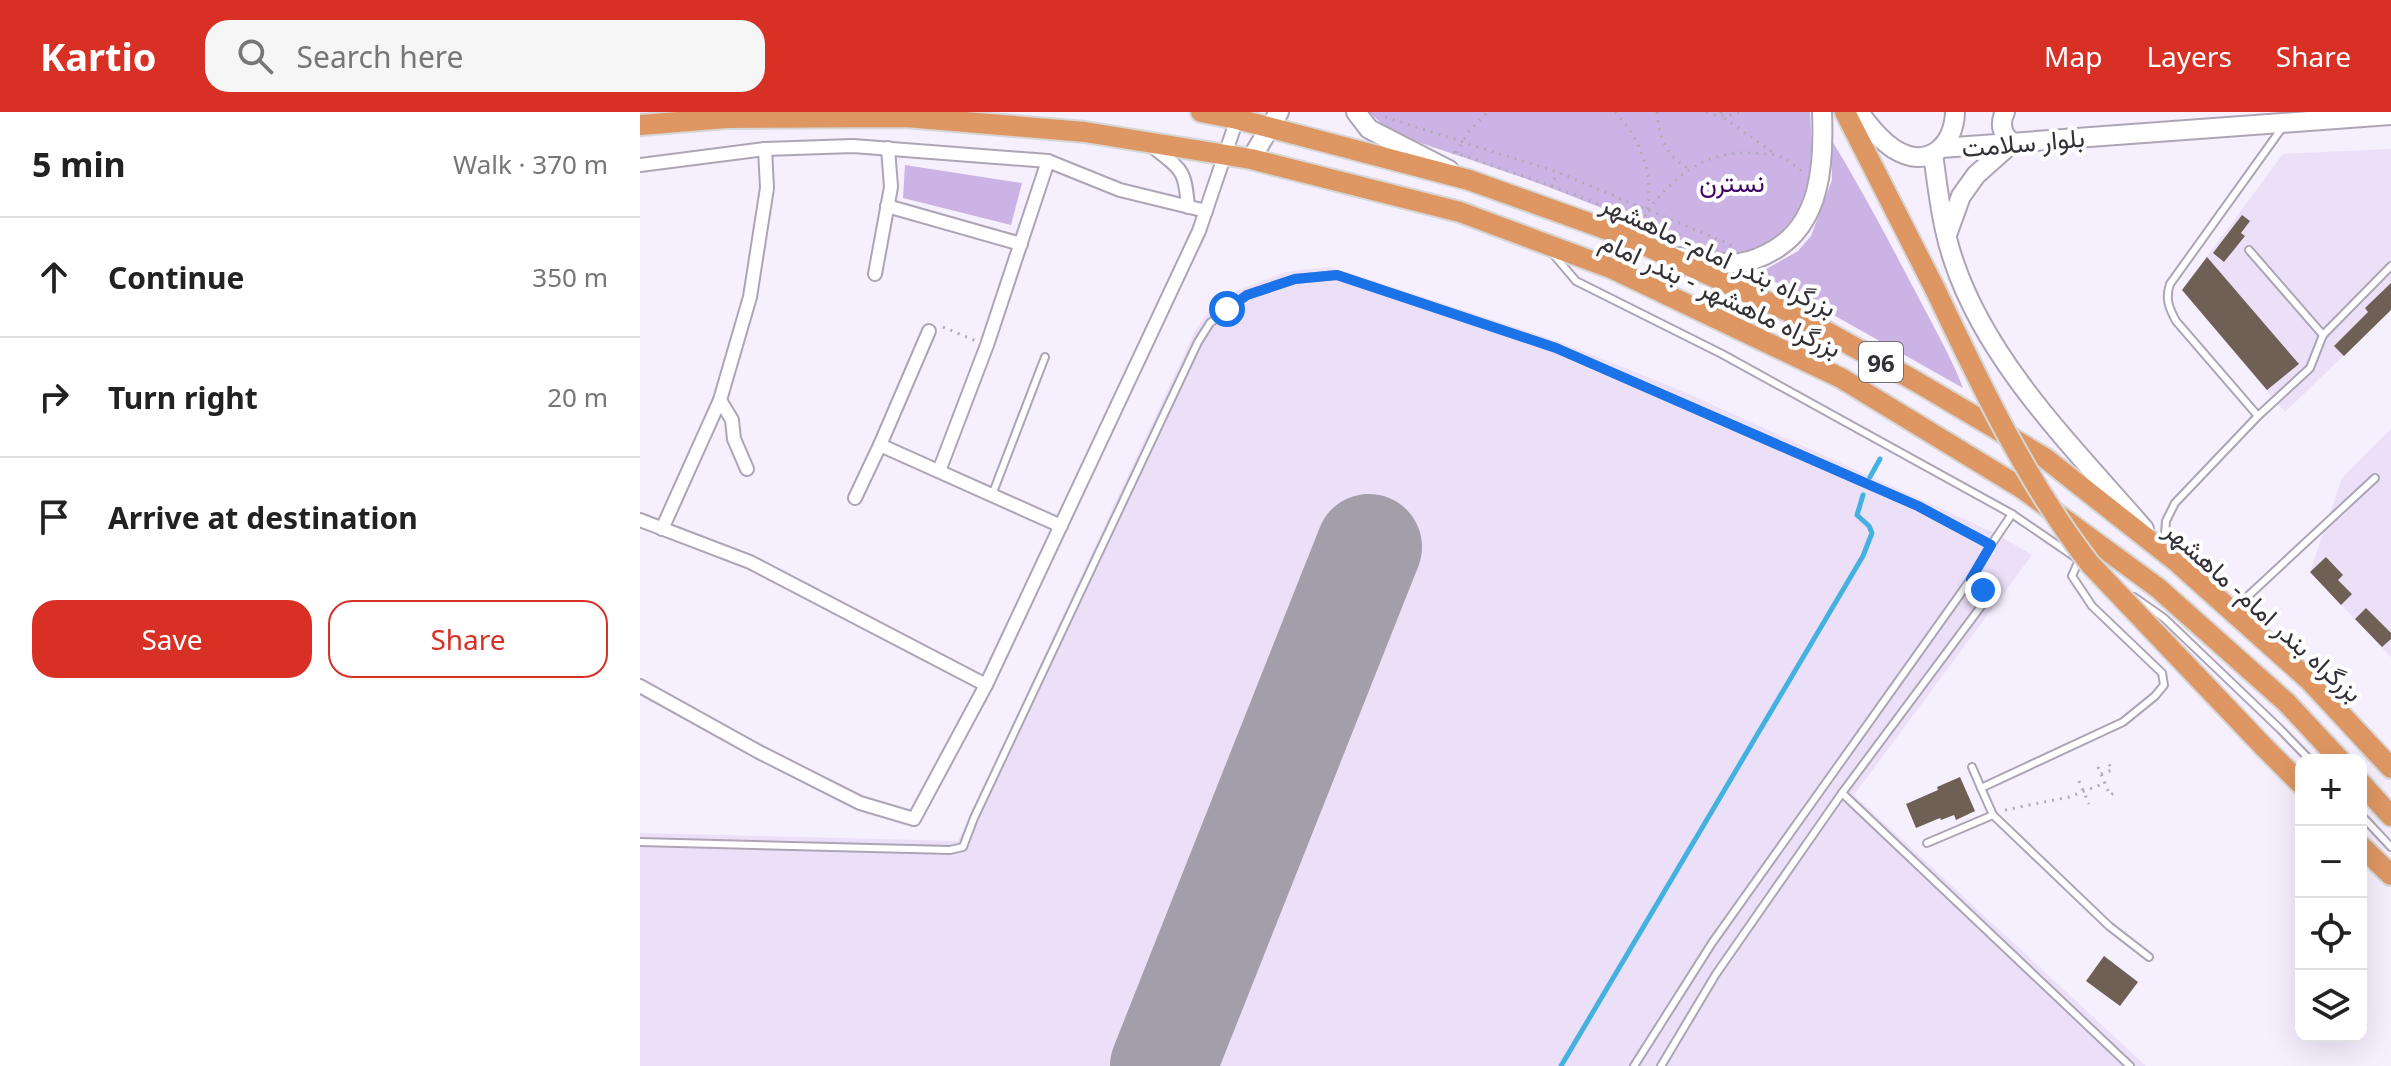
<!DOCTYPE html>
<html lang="en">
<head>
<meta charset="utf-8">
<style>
  :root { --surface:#fff; --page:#f6f6f6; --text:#222; --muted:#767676; --line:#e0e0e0; --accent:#d93025 }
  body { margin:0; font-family:"Noto Sans",Vazirmatn,sans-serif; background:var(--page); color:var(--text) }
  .controls { position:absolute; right:24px; bottom:24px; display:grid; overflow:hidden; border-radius:16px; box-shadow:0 8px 32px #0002 }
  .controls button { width:72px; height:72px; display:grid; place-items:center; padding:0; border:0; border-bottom:2px solid var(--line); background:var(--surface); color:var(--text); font:40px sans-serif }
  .stop { position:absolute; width:24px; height:24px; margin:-18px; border:6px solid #1a73e8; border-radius:50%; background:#fff }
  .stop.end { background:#1a73e8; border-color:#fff; box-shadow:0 2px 8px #0008 }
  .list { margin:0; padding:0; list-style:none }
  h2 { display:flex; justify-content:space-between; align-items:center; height:104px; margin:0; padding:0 32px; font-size:34px }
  h2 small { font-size:26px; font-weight:400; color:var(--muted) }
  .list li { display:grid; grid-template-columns:52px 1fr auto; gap:24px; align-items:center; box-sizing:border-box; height:120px; padding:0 32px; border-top:2px solid var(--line) }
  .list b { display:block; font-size:30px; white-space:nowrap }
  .list em { font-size:26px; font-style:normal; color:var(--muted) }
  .actions { display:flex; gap:16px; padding:24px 32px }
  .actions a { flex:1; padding:18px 0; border:2px solid var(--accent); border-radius:24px; text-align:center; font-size:28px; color:var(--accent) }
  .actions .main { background:var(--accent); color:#fff }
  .icon { flex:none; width:44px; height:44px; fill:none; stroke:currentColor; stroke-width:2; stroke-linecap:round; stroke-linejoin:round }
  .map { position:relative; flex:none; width:1751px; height:954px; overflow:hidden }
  header { display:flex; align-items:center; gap:48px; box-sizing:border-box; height:112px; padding:0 40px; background:var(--accent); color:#fff }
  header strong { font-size:38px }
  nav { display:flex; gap:44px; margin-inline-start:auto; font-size:28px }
  .search { width:560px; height:72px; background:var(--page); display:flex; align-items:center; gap:20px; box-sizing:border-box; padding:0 28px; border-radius:24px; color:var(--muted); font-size:30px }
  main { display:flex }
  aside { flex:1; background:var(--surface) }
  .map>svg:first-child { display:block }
  .built { fill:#ece0f9 }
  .green { fill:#ccb3e5 }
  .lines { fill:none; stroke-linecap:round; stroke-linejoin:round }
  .stream { stroke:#44b1e0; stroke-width:5 }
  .runway { stroke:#a49eaa; stroke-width:106 }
  .building { fill:#6e6054 }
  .service-casing { stroke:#ada5b6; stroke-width:10 }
  .minor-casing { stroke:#ada5b6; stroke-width:16 }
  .secondary-casing { stroke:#ada5b6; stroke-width:22 }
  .trunk-casing { stroke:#d6d6d7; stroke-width:24 }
  .path { stroke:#b1abb7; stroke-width:3; stroke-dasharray:2 6; stroke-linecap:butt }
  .service { stroke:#fff; stroke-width:6 }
  .minor { stroke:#fff; stroke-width:12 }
  .secondary { stroke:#fff; stroke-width:18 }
  .trunk { stroke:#de9763; stroke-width:20 }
  .trunk-bridge-casing { stroke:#d6d6d7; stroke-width:24; stroke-linecap:butt }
  .trunk-bridge { stroke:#de9763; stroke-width:20 }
  .route { stroke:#1a73e8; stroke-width:10 }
  .labels { text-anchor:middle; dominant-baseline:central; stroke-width:8; stroke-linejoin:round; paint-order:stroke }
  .shield { fill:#fff; stroke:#716e73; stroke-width:2 }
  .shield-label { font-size:24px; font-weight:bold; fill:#343037 }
  .street-label { font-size:26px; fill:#343037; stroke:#fff }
  .park-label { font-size:26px; fill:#420566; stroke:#fff }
</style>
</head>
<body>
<header>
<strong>Kartio</strong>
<div class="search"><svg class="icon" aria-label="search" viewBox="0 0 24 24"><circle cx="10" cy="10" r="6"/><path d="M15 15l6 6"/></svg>Search here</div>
<nav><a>Map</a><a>Layers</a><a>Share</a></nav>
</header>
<main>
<aside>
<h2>5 min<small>Walk · 370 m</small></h2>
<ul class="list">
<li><svg class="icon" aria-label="ahead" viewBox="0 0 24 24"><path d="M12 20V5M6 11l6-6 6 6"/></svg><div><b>Continue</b></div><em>350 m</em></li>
<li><svg class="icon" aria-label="right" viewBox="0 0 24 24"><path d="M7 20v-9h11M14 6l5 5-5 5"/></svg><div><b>Turn right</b></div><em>20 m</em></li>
<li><svg class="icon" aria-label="arrive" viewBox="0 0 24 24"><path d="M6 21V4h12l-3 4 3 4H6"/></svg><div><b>Arrive at destination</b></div></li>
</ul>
<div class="actions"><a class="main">Save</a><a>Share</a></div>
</aside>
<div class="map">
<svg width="1751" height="954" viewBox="0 0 1751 954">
  <rect width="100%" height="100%" fill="#f6effe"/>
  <g class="built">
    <path d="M1751 37V198L1645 300 1542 178 1643 42Z"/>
    <path d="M690 155 915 228 1042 279 1359 423 1392 443 1214 683 1506 954H0V721L318 729 556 217 571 197 598 178 645 160Z"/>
    <path d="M1751 317V545L1670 460 1702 366Z"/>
  </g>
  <g class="green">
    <path d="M729 0H1170C1173 42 1173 89 1141 120 1132 129 1123 137 1111 140 1075 147 1031 124 999 111 967 98 935 85 903 73 857 56 810 41 763 25L744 14Z"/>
    <path d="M1191 27C1224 81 1253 137 1283 194 1297 221 1312 247 1323 276L1119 161 1158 139 1171 124 1192 68Z"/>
    <path d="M265 53 382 71 371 113 263 86Z"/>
  </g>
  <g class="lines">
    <g class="stream">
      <path d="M1230 365 1240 347"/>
      <path d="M921 954 1223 444 1232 421 1229 414 1217 403 1223 383"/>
    </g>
    <path class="runway" d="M523 954 729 435"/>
  </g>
  <g class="building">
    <path d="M1602 103 1610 109 1601 121 1605 124 1584 150 1573 141Z"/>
    <path d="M1567 145 1659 252 1627 278 1542 178Z"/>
    <path d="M1751 171V198L1704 244 1694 234 1728 200 1725 196Z"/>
    <path d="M1686 445 1703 463 1698 468 1712 482 1701 493 1670 460Z"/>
    <path d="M1726 496 1751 521V527L1742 535 1715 507Z"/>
    <path d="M1320 665 1335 699 1316 708 1314 703 1301 708 1300 706 1276 716 1266 692 1298 678 1297 675Z"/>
    <path d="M1464 844 1498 870 1480 894 1446 869Z"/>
  </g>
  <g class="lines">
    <defs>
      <g id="service">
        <path d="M1609 138 1683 223 1670 256 1618 304"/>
        <path d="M914 143 936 169 1082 242 1372 402 1435 445"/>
        <path d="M1683 223 1751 154"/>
        <path d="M352 383 405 245"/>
        <path d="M1351 433 1372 402"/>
        <path d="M1524 436 1526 409 1535 391 1618 304 1536 209C1529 196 1525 187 1530 172L1642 16"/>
        <path d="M1439 448 1432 464 1452 494 1522 561 1524 573 1515 584 1483 610 1341 676 1353 703 1469 814 1509 845"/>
        <path d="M1494 485 1524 506 1640 617 1670 648"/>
        <path d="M1594 497 1735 366"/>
        <path d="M1332 655 1341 676"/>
        <path d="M1202 681 1490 954"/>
        <path d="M1721 703 1751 735"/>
        <path d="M0 730 310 738 323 735 334 706 558 230 570 211 607 183 655 167 697 163 916 236 1278 394 1351 433 1331 467C1341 474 1347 480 1342 493L1202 681 1076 862 1021 954"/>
        <path d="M1287 731 1353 703"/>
        <path d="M994 954 1072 831 1331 467"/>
      </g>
      <g id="minor">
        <path d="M513 35C542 58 545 57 548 95"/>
        <path d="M0 53 125 37 213 34 408 49"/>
        <path d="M247 94 381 132"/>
        <path d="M235 162 251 75 248 36"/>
        <path d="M80 288 110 185 127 76 125 37"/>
        <path d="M240 333 289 219"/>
        <path d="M299 359 347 233 408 49 480 78 566 99"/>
        <path d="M215 386 240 333 421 414"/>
        <path d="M0 408 110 450 346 573 559 119 597 7"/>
        <path d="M22 417 80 288 92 308 94 327 107 357"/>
        <path d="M0 574 119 640 220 691 274 707 346 573"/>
      </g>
      <g id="secondary">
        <path d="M716 0 729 17 809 58"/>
        <path d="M1219 0C1229 14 1240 28 1254 37 1287 58 1314 35 1315 0"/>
        <path d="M1301 36 1751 3"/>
        <path d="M1293 42C1298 78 1302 116 1314 150 1348 252 1435 337 1504 417"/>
        <path d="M611 47 639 0"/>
        <path d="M1308 120 1321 84 1336 63 1372 31C1362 23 1359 12 1365 0"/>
        <path d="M1039 145C1058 148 1079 153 1100 151 1112 149 1124 144 1134 138 1182 110 1184 49 1182 0"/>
      </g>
      <g id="trunk">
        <path d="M561 0 597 7 829 68 985 124 1160 205 1277 270 1405 346 1538 451 1669 568 1751 656"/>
        <path d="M1205 0 1295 177"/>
        <path d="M0 13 87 6 266 5 445 20 611 47 820 100 973 157 1201 266 1383 377 1518 476 1647 591 1700 648"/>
        <path d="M1624 635 1661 672"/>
        <path d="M1721 671 1751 704"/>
        <path d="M1721 734 1751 763"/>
      </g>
    </defs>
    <use href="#service" class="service-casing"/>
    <use href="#minor" class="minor-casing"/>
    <use href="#secondary" class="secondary-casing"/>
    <use href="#trunk" class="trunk-casing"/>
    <g class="path">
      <path d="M975 0C1003 30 1018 71 1003 111"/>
      <path d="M1017 0C1019 25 1026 44 1049 57"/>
      <path d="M1066 0C1078 6 1089 4 1101 0"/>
      <path d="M1081 0V4L1134 41"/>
      <path d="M745 5 917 60 1094 134"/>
      <path d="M813 40 912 74 1053 129"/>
      <path d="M816 41 829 19 848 0"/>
      <path d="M911 75 917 60"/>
      <path d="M1008 98C1035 64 1064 39 1111 41 1119 42 1128 41 1136 43 1145 45 1154 54 1162 59"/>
      <path d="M303 215 336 229"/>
      <path d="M1458 655 1470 683 1476 680"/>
      <path d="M1461 662 1472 658 1469 652"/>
      <path d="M1439 669 1449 692"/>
      <path d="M1365 698 1429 685 1465 671"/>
    </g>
    <use href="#service" class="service"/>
    <use href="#minor" class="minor"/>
    <use href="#secondary" class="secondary"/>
    <use href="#trunk" class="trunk"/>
    <defs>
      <path id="trunk-bridge" d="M1295 177C1340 272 1386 369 1450 452L1624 635"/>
    </defs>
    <use href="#trunk-bridge" class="trunk-bridge-casing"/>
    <use href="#trunk-bridge" class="trunk-bridge"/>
  </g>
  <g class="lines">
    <path class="route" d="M587 197 607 183 655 167 697 163 916 236 1278 394 1351 433 1331 467 1343 478"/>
  </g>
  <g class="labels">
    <rect class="shield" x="1219" y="230" width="44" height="40" rx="6"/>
    <g class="shield-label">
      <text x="1241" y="250">96</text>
    </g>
    <g class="street-label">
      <text transform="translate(1383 30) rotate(-5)">بلوار سلامت</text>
      <text transform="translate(1079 143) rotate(25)">بزرگراه بندر امام- ماهشهر</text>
      <text transform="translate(1081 182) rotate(25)">بزرگراه ماهشهر - بندر امام</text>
      <text transform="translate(1624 499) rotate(42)">بزرگراه بندر امام- ماهشهر</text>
    </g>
    <g class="park-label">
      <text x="1092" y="70">نسترن</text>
    </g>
  </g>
</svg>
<div class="controls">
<button>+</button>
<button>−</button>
<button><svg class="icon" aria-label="locate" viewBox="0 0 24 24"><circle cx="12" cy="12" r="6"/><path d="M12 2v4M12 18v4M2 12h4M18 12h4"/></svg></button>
<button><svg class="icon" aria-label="layers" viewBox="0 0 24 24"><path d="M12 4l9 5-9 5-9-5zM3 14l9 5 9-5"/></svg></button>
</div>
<div class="stop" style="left:587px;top:197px"></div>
<div class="stop end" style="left:1343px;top:478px"></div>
</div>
</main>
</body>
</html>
